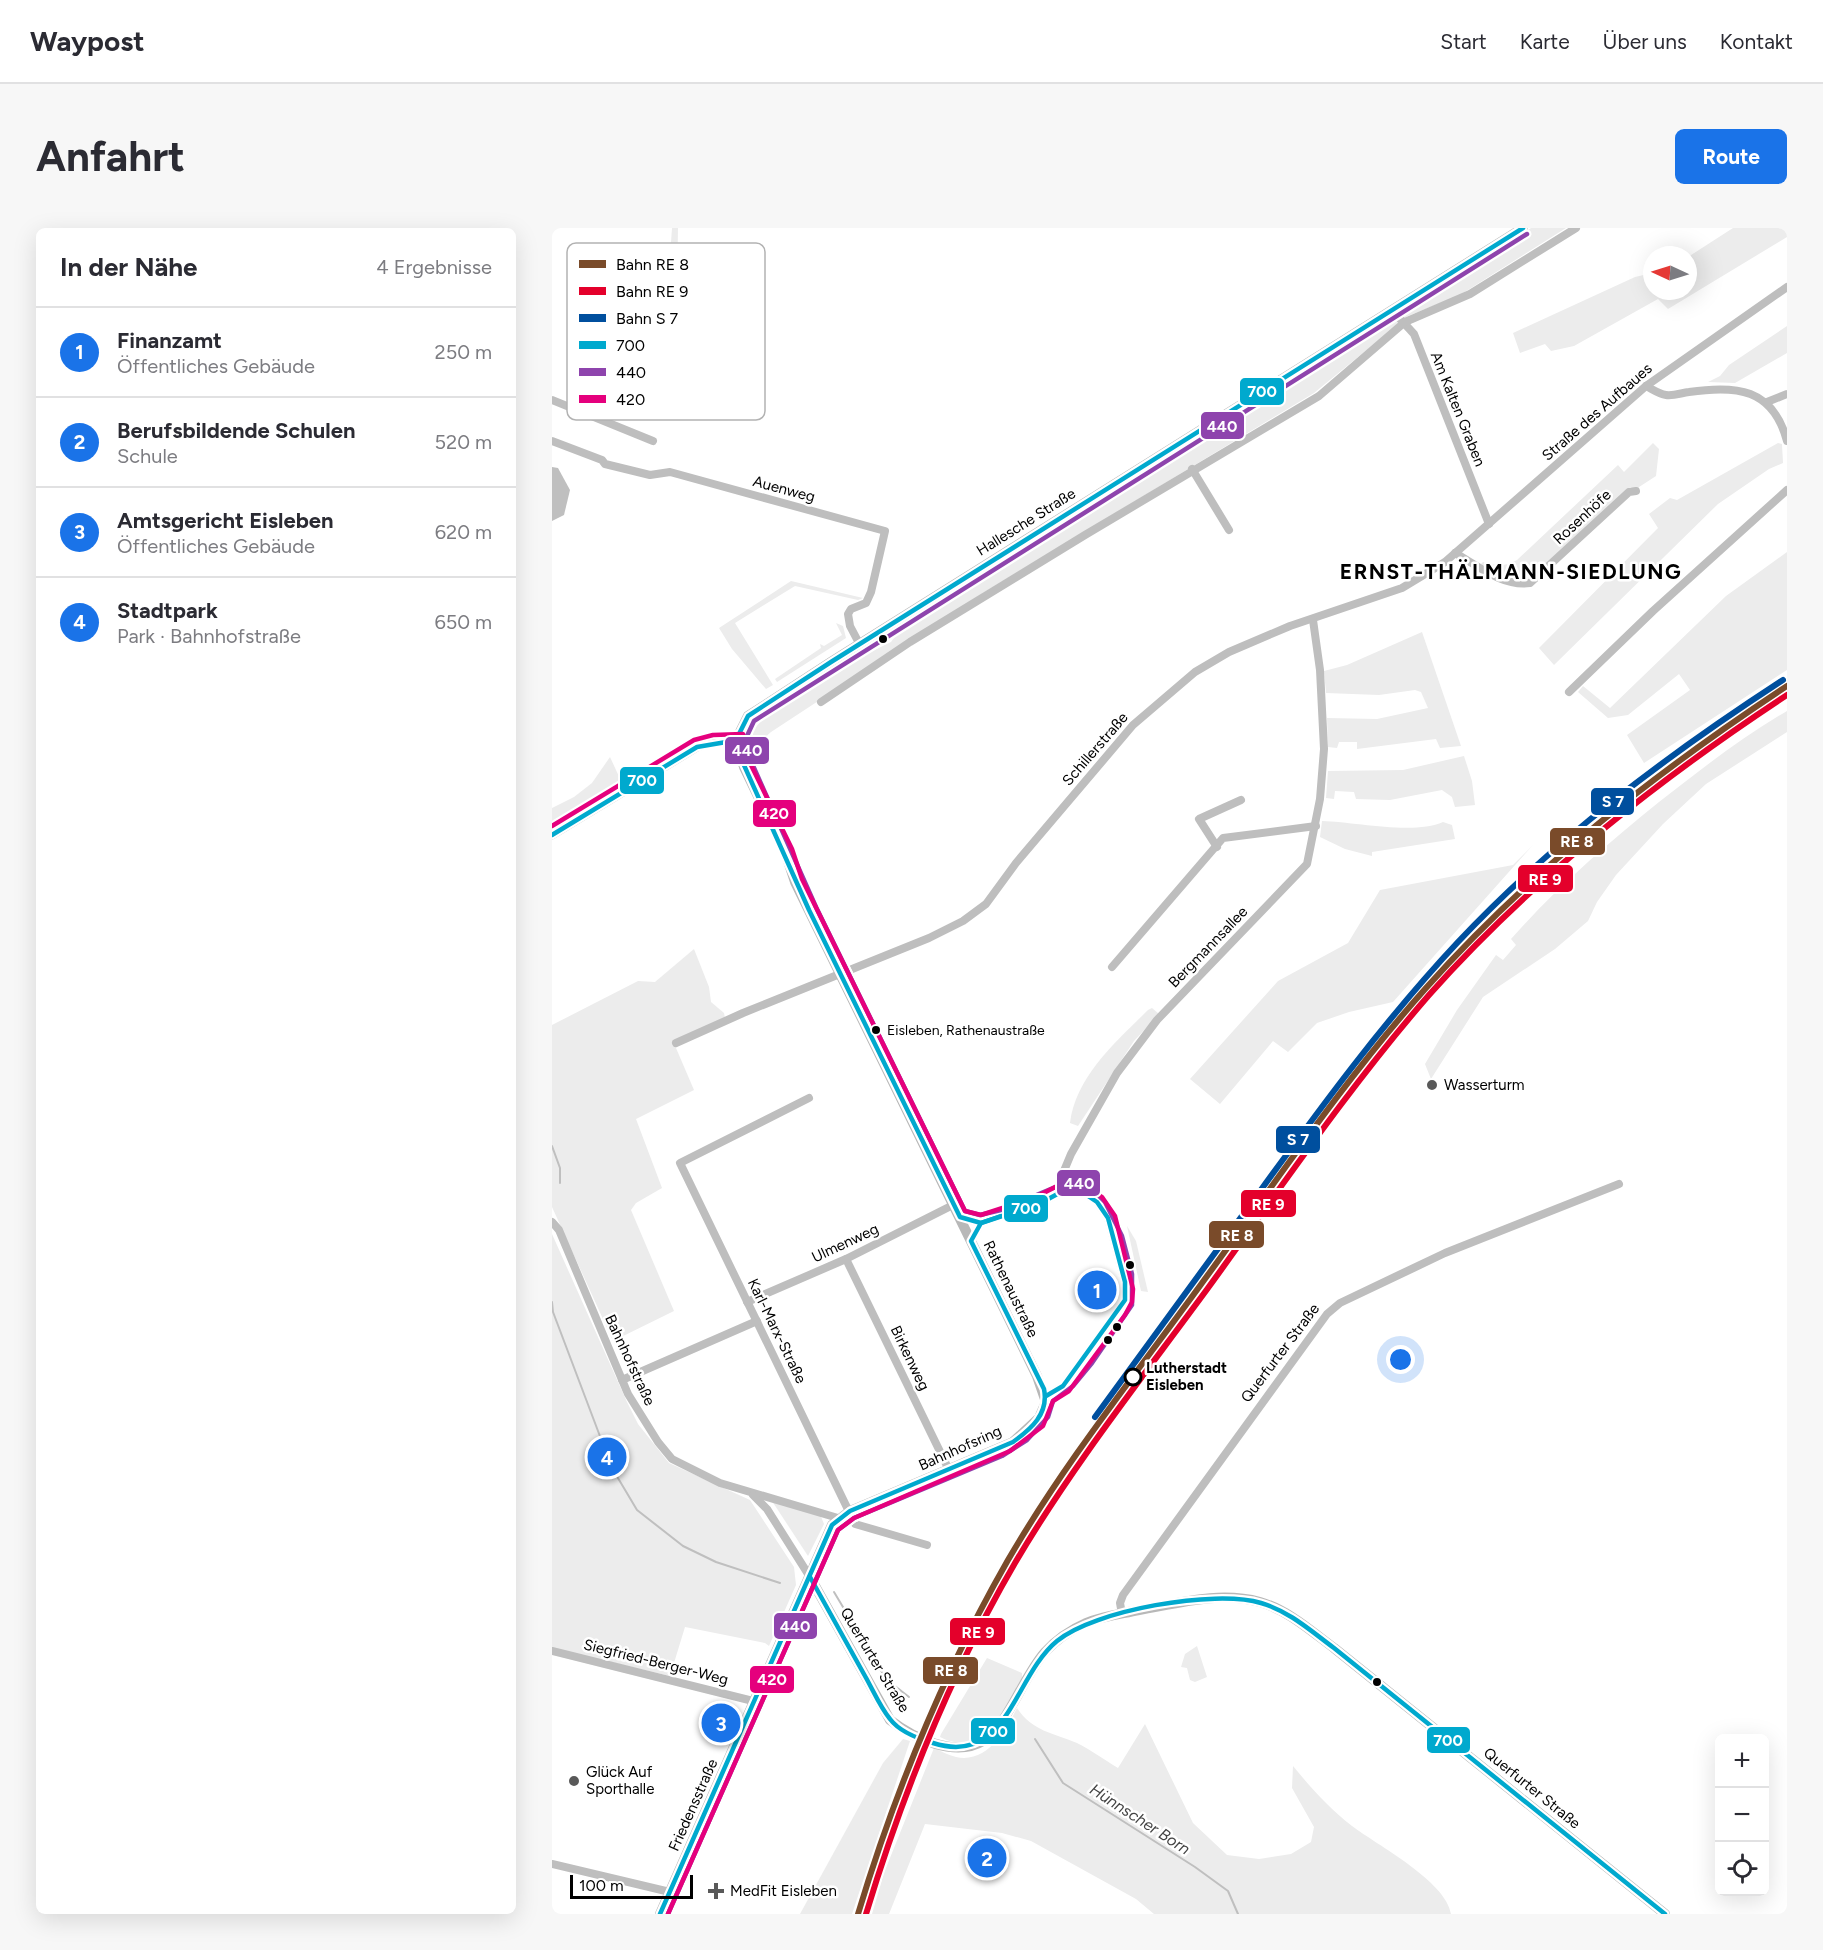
<!DOCTYPE html>
<html lang="de">
<head>
<meta charset="utf-8">
<style>
  :root { --surface:#fff; --page:#f7f7f7; --text:#2b2b33; --muted:#7c7c81; --line:#e1e1e2; --accent:#1a73e8 }
  body { margin:0; font-family:Figtree,sans-serif; background:var(--page); color:var(--text) }
  .controls { position:absolute; right:18px; bottom:18px; display:grid; overflow:hidden; border-radius:9px; box-shadow:0 6px 24px #0002 }
  .controls button { width:54px; height:54px; display:grid; place-items:center; padding:0; border:0; border-bottom:2px solid var(--line); background:var(--surface); color:var(--text); font:30px sans-serif }
  .compass { position:absolute; left:1091px; top:18px; width:54px; height:54px; border-radius:50%; background:var(--surface); box-shadow:0 6px 24px #0002; rotate:274deg }
  .scale { position:absolute; left:18px; bottom:15px; width:123px; box-sizing:border-box; padding-left:6px; border:3px solid #000; border-top:0; font-size:16px; line-height:21px; white-space:nowrap; color:#000; -webkit-text-stroke:4px #fff; paint-order:stroke }
  .you { position:absolute; left:849px; top:1132px; width:21px; height:21px; margin:-15px; border:4px solid #fff; border-radius:50%; background:#1a73e8; box-shadow:0 0 0 9px #1a73e833 }
  .badge { display:grid; place-items:center; width:39px; height:39px; border-radius:50%; background:var(--accent); color:#fff; font-size:20px; font-weight:700 }
  .pin { position:absolute; translate:-50% -50%; border:3px solid #fff; box-shadow:0 2px 6px #0006 }
  .list { margin:0; padding:0; list-style:none }
  h2 { display:flex; justify-content:space-between; align-items:center; height:78px; margin:0; padding:0 24px; font-size:26px }
  h2 small { font-size:20px; font-weight:400; color:var(--muted) }
  .list li { display:grid; grid-template-columns:39px 1fr auto; gap:18px; align-items:center; box-sizing:border-box; height:90px; padding:0 24px; border-top:2px solid var(--line) }
  .list b { display:block; font-size:22px; white-space:nowrap }
  .list p { margin:0; font-size:20px; white-space:nowrap; color:var(--muted) }
  .list em { font-size:20px; font-style:normal; color:var(--muted) }
  .icon { flex:none; width:33px; height:33px; fill:none; stroke:currentColor; stroke-width:2; stroke-linecap:round; stroke-linejoin:round }
  .map { position:relative; flex:none; width:1235px; height:1686px; overflow:hidden; border-radius:9px }
  header { display:flex; align-items:center; gap:36px; box-sizing:border-box; height:84px; padding:0 30px; background:var(--surface); border-bottom:2px solid var(--line) }
  header strong { font-size:28px }
  nav { display:flex; gap:33px; margin-inline-start:auto; font-size:21px }
  .intro { display:flex; align-items:center; justify-content:space-between; box-sizing:border-box; height:144px; padding:0 36px }
  h1 { margin:0; font-size:42px }
  .button { padding:15px 27px; border-radius:9px; background:var(--accent); color:#fff; font-size:21px; font-weight:700 }
  main { display:flex; gap:36px; padding:0 36px }
  aside { flex:1; background:var(--surface); border-radius:9px; box-shadow:0 6px 24px #0002 }
  .map>svg:first-child { display:block }
  .green { fill:#ececec }
  .water { fill:#bfbfbf }
  .lines { fill:none; stroke-linecap:round; stroke-linejoin:round }
  .stream { stroke:#bfbfbf; stroke-width:2 }
  .minor { stroke:#bebebe; stroke-width:8 }
  .tertiary { stroke:#bebebe; stroke-width:9 }
  .secondary { stroke:#b8b8b8; stroke-width:10 }
  .bus-1-casing { stroke:#fff; stroke-width:9 }
  .bus-2-casing { stroke:#fff; stroke-width:9 }
  .bus-3-casing { stroke:#fff; stroke-width:9 }
  .bus-1 { stroke:#00a9ce; stroke-width:4.5 }
  .bus-2 { stroke:#8e44ad; stroke-width:4.5 }
  .bus-3 { stroke:#e5007d; stroke-width:4.5 }
  .rail-1-casing { stroke:#fff; stroke-width:10 }
  .rail-2-casing { stroke:#fff; stroke-width:10 }
  .rail-3-casing { stroke:#fff; stroke-width:10 }
  .rail-1 { stroke:#7a4b2a; stroke-width:6 }
  .rail-2 { stroke:#e4002b; stroke-width:6 }
  .rail-3 { stroke:#004f9e; stroke-width:6 }
  .bus-dot { fill:#000; stroke:#fff; stroke-width:2 }
  .poi-dot { fill:#595959; stroke:#fff; stroke-width:2 }
  .stop-dot { fill:#fff; stroke:#000; stroke-width:3 }
  .labels { text-anchor:middle; dominant-baseline:central; stroke-width:5; stroke-linejoin:round; paint-order:stroke }
  .bus-label { font-size:14px; fill:#000; stroke:#fff; text-anchor:start }
  .street-label { font-size:15px; fill:#000; stroke:#fff }
  .poi-label { font-size:15px; fill:#000; stroke:#fff; text-anchor:start }
  .stop-label { font-size:15px; font-weight:bold; fill:#000; stroke:#fff; text-anchor:start }
  .water-label { font-size:16px; font-style:italic; fill:#444; stroke:#fff }
  .district-label { font-size:21px; font-weight:bold; letter-spacing:1.5px; fill:#000; stroke:#fff }
  .key { fill:#fff; stroke:#b2b2b2; stroke-width:1.5 }
  .key-label { font-size:16px; fill:#000 }
  .line-badge { stroke:#fff; stroke-width:2 }
  .badge-label { font-size:16px; text-anchor:middle; font-weight:bold; fill:#fff }
</style>
</head>
<body>
<header>
<strong>Waypost</strong>
<nav><a>Start</a><a>Karte</a><a>Über uns</a><a>Kontakt</a></nav>
</header>
<div class="intro"><h1>Anfahrt</h1><a class="button">Route</a></div>
<main>
<aside>
<h2>In der Nähe<small>4 Ergebnisse</small></h2>
<ul class="list">
<li><span class="badge">1</span><div><b>Finanzamt</b><p>Öffentliches Gebäude</p></div><em>250 m</em></li>
<li><span class="badge">2</span><div><b>Berufsbildende Schulen</b><p>Schule</p></div><em>520 m</em></li>
<li><span class="badge">3</span><div><b>Amtsgericht Eisleben</b><p>Öffentliches Gebäude</p></div><em>620 m</em></li>
<li><span class="badge">4</span><div><b>Stadtpark</b><p>Park · Bahnhofstraße</p></div><em>650 m</em></li>
</ul>
</aside>
<div class="map">
<svg width="1235" height="1686" viewBox="0 0 1235 1686">
  <rect width="100%" height="100%" fill="#fff"/>
  <g class="green">
    <path d="M120 0H126L125 59 116 57Z"/>
    <path d="M979 0H1014L908 67 856 88 762 165 434 363 219 504 200 521 201 502 213 489 300 433 339 414 354 393Z"/>
    <path d="M1181 0H1235V9L1116 81 1106 71 1022 118 999 123 993 116 968 125 961 105 1083 49 1100 45V63H1136V29Z"/>
    <path d="M1235 98V125L1183 155 1156 154 1168 148 1177 137Z"/>
    <path d="M1101 215 1107 221 1104 248 1084 261 1078 259 983 347C963 358 947 347 929 336L931 334C945 338 953 339 965 332L1066 237 1072 244Z"/>
    <path d="M1226 215 1230 216 1231 235 1217 241 1166 276 1002 437 987 420 1106 300 1097 286 1118 270 1125 272Z"/>
    <path d="M1235 324V442L1092 535 1075 507 1138 462 1127 446 1076 487 1056 490 1026 464 1031 458 1058 480 1174 368Z"/>
    <path d="M239 353 311 370 306 372 243 358 183 395 221 457 214 461 180 421 167 400Z"/>
    <path d="M284 395 291 398 294 410 225 454 223 451 269 420 268 416 272 418 290 407Z"/>
    <path d="M870 404 909 518 888 520 884 511 805 521V514H787L785 520 776 519 775 490 825 491 876 480 869 464 863 462 827 467 774 465 772 443 795 437Z"/>
    <path d="M1235 483V504L1154 556 1111 596 1064 647 1045 674 1036 693 1003 721 931 769 879 851 873 836 905 782 944 727 951 732 964 717 959 711C1004 660 1054 617 1107 574 1148 542 1190 509 1235 483Z"/>
    <path d="M912 528 920 553 923 577 903 579 900 569 890 562 838 572 804 571 802 564 783 563 782 571 774 570 776 543 851 542Z"/>
    <path d="M58 529 70 555 0 598V580L22 569 40 555Z"/>
    <path d="M770 593C803 594 862 607 891 594L900 597 903 611 820 624V628L793 621 768 609Z"/>
    <path d="M981 617 841 774 797 784 765 795 736 824 721 813 668 876 638 851 726 753 796 715 828 662 961 637Z"/>
    <path d="M142 721 157 759 159 774 172 785 173 790 121 813 142 862 84 891 110 960 84 975 79 982 122 1083 61 1113 0 979V797L86 753 103 754Z"/>
    <path d="M600 780 607 786 582 813 526 898 518 895C524 848 564 814 596 782Z"/>
    <path d="M575 998 584 1013 596 1064 589 1063Z"/>
    <path d="M0 1006 75 1174 86 1196 117 1235 198 1272 242 1339 244 1357 217 1418 213 1415 133 1399 118 1448 0 1420Z"/>
    <path d="M220 1273 268 1286 272 1296 256 1328Z"/>
    <path d="M645 1418 655 1449 643 1454 638 1452 635 1440 629 1439 633 1426Z"/>
    <path d="M435 1430 470 1445V1450C452 1480 431 1532 388 1509L389 1506Z"/>
    <path d="M465 1480C480 1503 501 1505 525 1515 539 1522 553 1532 566 1540L593 1496 641 1595 675 1627 707 1631 739 1626 759 1614 762 1599 740 1560 741 1538C759 1560 777 1580 800 1598 825 1617 894 1653 899 1686H602L584 1671 479 1613 450 1605 373 1596 337 1686H320L332 1645 382 1520C389 1523 396 1527 404 1529 435 1536 454 1502 465 1480Z"/>
    <path d="M351 1511 358 1513 300 1686H248L331 1535Z"/>
  </g>
  <path class="water" d="M0 239 6 240 18 262 12 287 0 293Z"/>
  <g class="lines">
    <g class="stream">
      <path d="M0 918 8 940V955"/>
      <path d="M0 1074 1 1084 60 1240 85 1282 131 1318 164 1334 228 1355"/>
      <path d="M282 1364 334 1451 357 1469"/>
      <path d="M483 1511 511 1555 643 1639 676 1663 686 1686"/>
    </g>
    <g class="minor">
      <path d="M840 82 862 106 937 296"/>
      <path d="M1094 158C1100 161 1107 166 1114 167 1122 168 1129 165 1137 164 1184 157 1221 160 1235 213"/>
      <path d="M0 172 101 213"/>
      <path d="M1215 174 1235 166"/>
      <path d="M0 213 50 232 53 236 98 247 118 244 333 303 319 364 314 375 299 381 296 386 298 398 308 417"/>
      <path d="M640 241 677 302"/>
      <path d="M903 325C926 338 951 359 978 355L1077 264 1084 263"/>
      <path d="M1017 464 1101 383 1235 262"/>
      <path d="M269 474 358 414 533 307 767 168 853 94 918 66 1024 0"/>
      <path d="M665 619 647 591 689 572"/>
      <path d="M560 739 671 610 764 598"/>
      <path d="M124 815 191 785 377 710 411 693 434 676 464 635 581 497 643 444 677 424 738 398 850 360 893 334 1094 158 1235 59"/>
      <path d="M257 870 128 935 303 1296 375 1317"/>
      <path d="M511 963 509 950 519 926 565 845 605 792 755 636 768 571 772 521 768 442 761 392"/>
      <path d="M408 989 429 995 487 976 511 963 527 962 545 974 556 990 573 1054V1072L511 1158 494 1168"/>
      <path d="M0 994 7 1002 76 1166 106 1214 120 1231 168 1255 286 1290"/>
      <path d="M419 1013 429 995"/>
      <path d="M294 1031 397 1242"/>
      <path d="M195 1074 294 1031 401 977"/>
      <path d="M70 1152 205 1093"/>
      <path d="M201 1267 215 1281 258 1349"/>
      <path d="M570 1386 568 1375 571 1367 775 1086 788 1075 893 1025 1067 956"/>
      <path d="M0 1423 201 1473"/>
      <path d="M0 1636 118 1664"/>
    </g>
    <path class="tertiary" d="M0 607 145 519 162 514 186 512"/>
    <g class="secondary">
      <path d="M258 1349 338 1492C361 1510 403 1530 431 1513 455 1499 472 1447 493 1424 504 1412 518 1402 534 1395 550 1388 569 1386 587 1382 627 1375 668 1363 708 1374 736 1382 759 1403 782 1420L1113 1686"/>
      <path d="M108 1686 280 1297 298 1283 461 1214 487 1190 494 1174 485 1148 243 654 233 624 192 539 187 523V506L196 488 279 434 971 0"/>
    </g>
    <defs>
      <g id="bus-1">
        <path d="M0 607 145 519 186 512"/>
        <path d="M494 1168 511 1158 573 1072V1054L556 990 545 974 527 962 511 963 487 976 429 995 408 989 257 682 187 526V506L196 488 279 434 971 0"/>
        <path d="M258 1349C276 1382 295 1415 313 1448 321 1462 328 1479 338 1491 347 1503 367 1511 381 1515 456 1539 461 1449 505 1413 542 1382 663 1361 709 1375 737 1383 759 1403 782 1420L1113 1686"/>
        <path d="M108 1686 280 1297 298 1283 461 1214C479 1201 497 1186 492 1161L419 1013 429 995 449 988"/>
      </g>
      <path id="bus-2" d="M116 1686 286 1302 302 1290 450 1228 475 1212 496 1189 501 1173 521 1158 540 1135 580 1077V1046L570 1008 553 974 540 961 527 955H513L449 982 428 987 413 983 264 679 195 524V508L202 493 975 6"/>
      <path id="bus-3" d="M0 598 142 512 161 507 191 506 199 537 240 621 250 651 413 983 429 987 484 969 509 956H531L550 969 563 988 581 1061 580 1074 573 1087 517 1163 501 1173 491 1198 458 1223 302 1290 286 1302 116 1686"/>
    </defs>
    <use href="#bus-1" class="bus-1-casing"/>
    <use href="#bus-2" class="bus-2-casing"/>
    <use href="#bus-3" class="bus-3-casing"/>
    <use href="#bus-1" class="bus-1"/>
    <use href="#bus-2" class="bus-2"/>
    <use href="#bus-3" class="bus-3"/>
    <defs>
      <path id="rail-1" d="M306 1686C343 1563 392 1444 456 1332 513 1234 584 1146 650 1055 723 955 792 852 874 760 979 642 1103 545 1235 458"/>
      <path id="rail-2" d="M314 1686C351 1564 399 1445 463 1335 520 1238 590 1150 656 1060 728 961 797 859 877 767 981 650 1104 553 1235 467"/>
      <path id="rail-3" d="M543 1189C597 1114 652 1040 706 966 769 879 832 793 906 714 1002 612 1114 528 1231 452"/>
    </defs>
    <use href="#rail-1" class="rail-1-casing"/>
    <use href="#rail-2" class="rail-2-casing"/>
    <use href="#rail-3" class="rail-3-casing"/>
    <use href="#rail-1" class="rail-1"/>
    <use href="#rail-2" class="rail-2"/>
    <use href="#rail-3" class="rail-3"/>
  </g>
  <g class="bus-dot">
    <circle cx="331" cy="411" r="5"/>
    <circle cx="324" cy="802" r="5"/>
    <circle cx="578" cy="1037" r="5"/>
    <circle cx="565" cy="1099" r="5"/>
    <circle cx="556" cy="1112" r="5"/>
    <circle cx="825" cy="1454" r="5"/>
  </g>
  <g class="poi-dot">
    <circle cx="880" cy="857" r="6"/>
    <circle cx="22" cy="1553" r="6"/>
    <path d="M161 1654h6v6h6v6h-6v6h-6v-6h-6v-6h6z"/>
  </g>
  <circle class="stop-dot" cx="581" cy="1149" r="8"/>
  <g class="labels">
    <g class="bus-label">
      <text x="335" y="802">Eisleben, Rathenaustraße</text>
    </g>
    <g class="street-label">
      <text transform="translate(906 181) rotate(68)">Am Kalten Graben</text>
      <text transform="translate(1045 184) rotate(-41)">Straße des Aufbaues</text>
      <text transform="translate(232 261) rotate(15)">Auenweg</text>
      <text transform="translate(1030 289) rotate(-43)">Rosenhöfe</text>
      <text transform="translate(474 294) rotate(-32)">Hallesche Straße</text>
      <text transform="translate(543 521) rotate(-49)">Schillerstraße</text>
      <text transform="translate(656 719) rotate(-46)">Bergmannsallee</text>
      <text transform="translate(293 1015) rotate(-25)">Ulmenweg</text>
      <text transform="translate(459 1061) rotate(64)">Rathenaustraße</text>
      <text transform="translate(225 1103) rotate(64)">Karl-Marx-Straße</text>
      <text transform="translate(728 1125) rotate(-53)">Querfurter Straße</text>
      <text transform="translate(358 1130) rotate(64)">Birkenweg</text>
      <text transform="translate(78 1132) rotate(65)">Bahnhofstraße</text>
      <text transform="translate(408 1220) rotate(-24)">Bahnhofsring</text>
      <text transform="translate(323 1432) rotate(59)">Querfurter Straße</text>
      <text transform="translate(104 1434) rotate(14)">Siegfried-Berger-Weg</text>
      <text transform="translate(980 1560) rotate(39)">Querfurter Straße</text>
      <text transform="translate(141 1577) rotate(-66)">Friedensstraße</text>
    </g>
    <g class="poi-label">
      <text x="892" y="857">Wasserturm</text>
      <text x="34" y="1544">Glück Auf<tspan x="34" dy="17">Sporthalle</tspan></text>
      <text x="178" y="1663">MedFit Eisleben</text>
    </g>
    <g class="stop-label">
      <text x="594" y="1140">Lutherstadt<tspan x="594" dy="17">Eisleben</tspan></text>
    </g>
    <g class="water-label">
      <text transform="translate(588 1591) rotate(33)">Hünnscher Born</text>
    </g>
    <g class="district-label">
      <text x="959" y="343">ERNST-THÄLMANN-SIEDLUNG</text>
    </g>
  </g>
  <rect x="15" y="15" width="198" height="177" rx="9" class="key"/>
  <rect x="27" y="32" width="27" height="8" fill="#7a4b2a"/>
  <rect x="27" y="59" width="27" height="8" fill="#e4002b"/>
  <rect x="27" y="86" width="27" height="8" fill="#004f9e"/>
  <rect x="27" y="113" width="27" height="8" fill="#00a9ce"/>
  <rect x="27" y="140" width="27" height="8" fill="#8e44ad"/>
  <rect x="27" y="167" width="27" height="8" fill="#e5007d"/>
  <g class="key-label">
    <text x="64" y="42">Bahn RE 8</text>
    <text x="64" y="69">Bahn RE 9</text>
    <text x="64" y="96">Bahn S 7</text>
    <text x="64" y="123">700</text>
    <text x="64" y="150">440</text>
    <text x="64" y="177">420</text>
  </g>
  <g class="line-badge">
    <rect x="687" y="149" width="46" height="29" rx="6" fill="#00a9ce"/>
    <rect x="648" y="183" width="45" height="29" rx="6" fill="#8e44ad"/>
    <rect x="172" y="508" width="46" height="29" rx="6" fill="#8e44ad"/>
    <rect x="67" y="538" width="46" height="29" rx="6" fill="#00a9ce"/>
    <rect x="1038" y="559" width="45" height="29" rx="6" fill="#004f9e"/>
    <rect x="200" y="571" width="45" height="29" rx="6" fill="#e5007d"/>
    <rect x="997" y="599" width="57" height="29" rx="6" fill="#7a4b2a"/>
    <rect x="965" y="636" width="57" height="29" rx="6" fill="#e4002b"/>
    <rect x="723" y="897" width="46" height="29" rx="6" fill="#004f9e"/>
    <rect x="504" y="941" width="45" height="28" rx="6" fill="#8e44ad"/>
    <rect x="688" y="961" width="57" height="29" rx="6" fill="#e4002b"/>
    <rect x="451" y="966" width="46" height="29" rx="6" fill="#00a9ce"/>
    <rect x="656" y="992" width="57" height="29" rx="6" fill="#7a4b2a"/>
    <rect x="221" y="1384" width="45" height="28" rx="6" fill="#8e44ad"/>
    <rect x="397" y="1389" width="57" height="29" rx="6" fill="#e4002b"/>
    <rect x="370" y="1428" width="57" height="29" rx="6" fill="#7a4b2a"/>
    <rect x="197" y="1437" width="46" height="29" rx="6" fill="#e5007d"/>
    <rect x="418" y="1489" width="46" height="28" rx="6" fill="#00a9ce"/>
    <rect x="874" y="1498" width="45" height="28" rx="6" fill="#00a9ce"/>
  </g>
  <g class="badge-label">
    <text x="710" y="169">700</text>
    <text x="670" y="204">440</text>
    <text x="195" y="528">440</text>
    <text x="90" y="558">700</text>
    <text x="1061" y="579">S 7</text>
    <text x="222" y="591">420</text>
    <text x="1025" y="619">RE 8</text>
    <text x="993" y="657">RE 9</text>
    <text x="746" y="917">S 7</text>
    <text x="527" y="961">440</text>
    <text x="716" y="982">RE 9</text>
    <text x="474" y="986">700</text>
    <text x="685" y="1013">RE 8</text>
    <text x="243" y="1404">440</text>
    <text x="426" y="1410">RE 9</text>
    <text x="399" y="1448">RE 8</text>
    <text x="220" y="1457">420</text>
    <text x="441" y="1509">700</text>
    <text x="896" y="1518">700</text>
  </g>
</svg>
<div class="controls">
<button>+</button>
<button>−</button>
<button><svg class="icon" aria-label="locate" viewBox="0 0 24 24"><circle cx="12" cy="12" r="6"/><path d="M12 2v4M12 18v4M2 12h4M18 12h4"/></svg></button>
</div>
<svg class="compass" viewBox="-18 -18 36 36"><path d="M0-13l5 13h-10z" fill="#e53935"/><path d="M0 13l5-13h-10z" fill="#7c7c81"/></svg>
<div class="scale">100 m</div>
<div class="you"></div>
<div class="pin badge" style="left:545px;top:1062px">1</div>
<div class="pin badge" style="left:435px;top:1630px">2</div>
<div class="pin badge" style="left:169px;top:1495px">3</div>
<div class="pin badge" style="left:55px;top:1229px">4</div>
</div>
</main>
</body>
</html>
